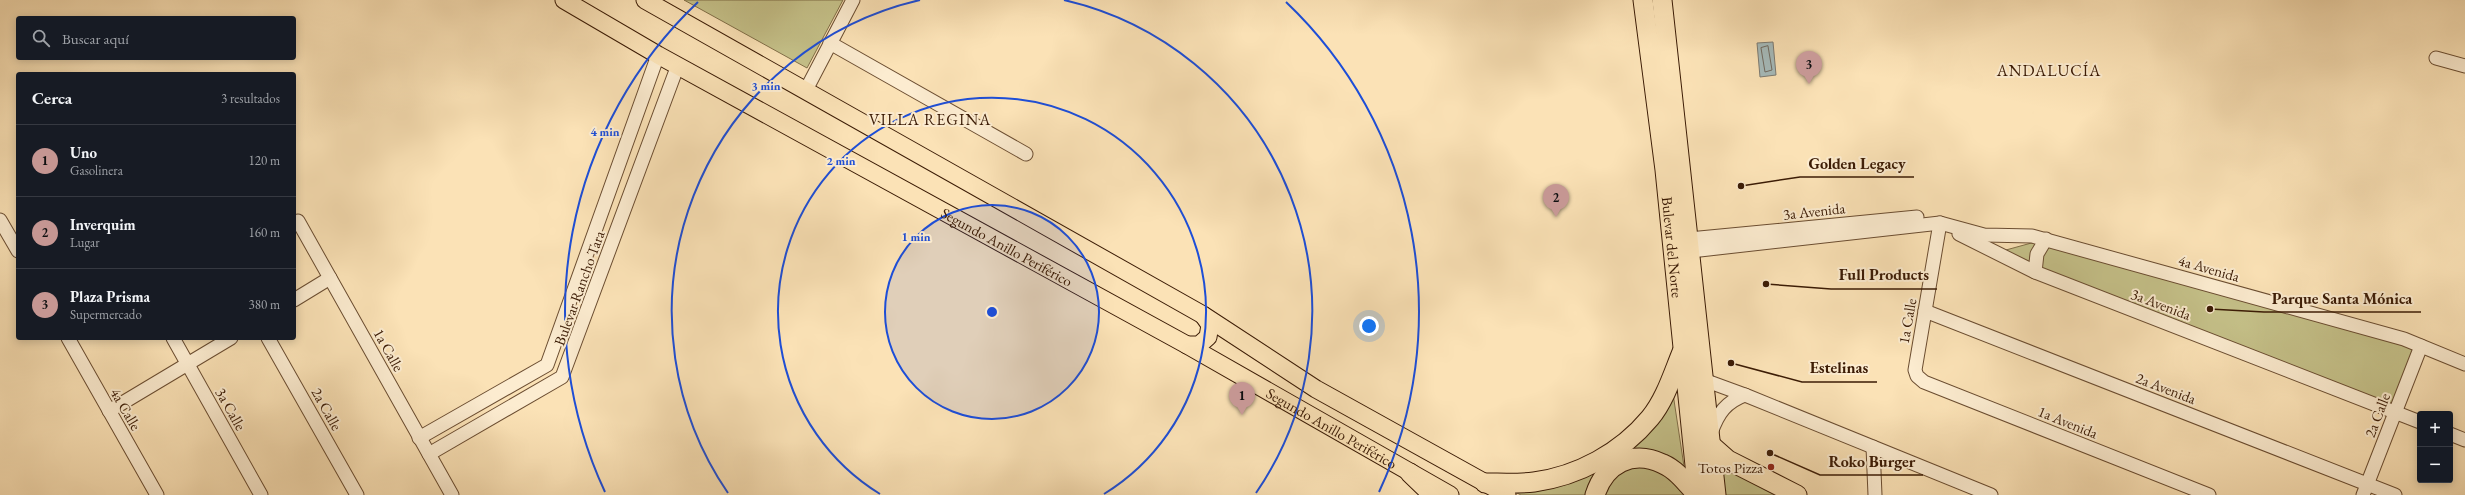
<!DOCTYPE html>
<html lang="es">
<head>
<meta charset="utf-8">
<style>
  :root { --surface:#171b24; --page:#20242c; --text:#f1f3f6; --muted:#9ea1a6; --line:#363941; --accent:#c59692 }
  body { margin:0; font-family:"EB Garamond",serif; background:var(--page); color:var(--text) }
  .controls { position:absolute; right:12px; bottom:12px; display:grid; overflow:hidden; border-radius:4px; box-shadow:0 2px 10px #0003 }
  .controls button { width:36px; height:36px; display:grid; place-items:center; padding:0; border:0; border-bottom:1px solid var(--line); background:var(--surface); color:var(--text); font:20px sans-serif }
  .you { position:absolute; left:1369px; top:326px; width:14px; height:14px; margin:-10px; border:3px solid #fff; border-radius:50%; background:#1a73e8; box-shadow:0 0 0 6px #1a73e833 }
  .badge { display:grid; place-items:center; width:26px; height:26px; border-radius:50%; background:var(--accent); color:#111; font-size:13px; font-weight:700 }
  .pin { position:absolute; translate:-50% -33px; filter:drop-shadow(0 1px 2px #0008) }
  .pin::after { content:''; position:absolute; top:21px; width:14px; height:12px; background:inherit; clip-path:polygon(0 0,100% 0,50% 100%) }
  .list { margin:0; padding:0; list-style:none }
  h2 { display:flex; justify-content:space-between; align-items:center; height:52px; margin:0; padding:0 16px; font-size:17px }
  h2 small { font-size:13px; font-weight:400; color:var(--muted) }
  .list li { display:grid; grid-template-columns:26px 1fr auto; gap:12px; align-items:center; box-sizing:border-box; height:72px; padding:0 16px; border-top:1px solid var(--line) }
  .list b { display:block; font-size:15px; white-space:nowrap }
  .list p { margin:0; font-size:13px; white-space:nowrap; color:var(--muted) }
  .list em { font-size:13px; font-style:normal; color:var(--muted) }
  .icon { flex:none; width:22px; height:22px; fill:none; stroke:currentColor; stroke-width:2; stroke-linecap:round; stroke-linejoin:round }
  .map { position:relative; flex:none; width:2465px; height:495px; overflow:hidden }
  .search { position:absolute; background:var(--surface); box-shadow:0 2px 10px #0003; left:16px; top:16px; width:280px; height:44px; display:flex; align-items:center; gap:10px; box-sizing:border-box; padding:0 14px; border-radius:4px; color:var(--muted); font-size:15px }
  .panel { position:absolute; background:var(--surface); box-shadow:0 2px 10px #0003; left:16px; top:72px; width:280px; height:268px; border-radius:4px }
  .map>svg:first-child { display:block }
  .green { fill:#c5c189; stroke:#806e47 }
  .water { fill:#a5baba; stroke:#7b7a72 }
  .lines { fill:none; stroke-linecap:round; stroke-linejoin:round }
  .shore { stroke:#706a60; stroke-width:1 }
  .minor-casing { stroke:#6b4d31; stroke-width:15 }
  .major-casing { stroke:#3b1b05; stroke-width:19 }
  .highway-casing { stroke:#3b1b05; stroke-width:21 }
  .minor { stroke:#fcecd0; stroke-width:13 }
  .major { stroke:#fbe2b6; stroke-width:17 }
  .highway { stroke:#fbe2b6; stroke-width:19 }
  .ring { fill:none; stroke:#1d4ed8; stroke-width:2 }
  .poi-dot { fill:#8f2418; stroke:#fcecd0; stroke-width:1.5 }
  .labels { text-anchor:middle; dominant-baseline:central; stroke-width:4; stroke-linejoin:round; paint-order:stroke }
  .street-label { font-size:15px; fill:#3b1b05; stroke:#fcecd0 }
  .poi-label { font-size:15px; fill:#3b1b05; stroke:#fcecd0; text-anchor:end }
  .neighbourhood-label { font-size:16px; letter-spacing:1px; fill:#3b1b05; stroke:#fcecd0 }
  .centre { fill:#1d4ed8; stroke:#fcecd0; stroke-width:2 }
  .ring-label { font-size:12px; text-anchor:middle; font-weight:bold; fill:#1d4ed8; stroke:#fcecd0; stroke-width:4; stroke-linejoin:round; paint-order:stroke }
  .leader { fill:none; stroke:#3b1b05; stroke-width:1.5 }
  .callout-dot { fill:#3b1b05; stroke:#fcecd0; stroke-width:1.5 }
  .callout-label { font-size:16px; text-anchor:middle; font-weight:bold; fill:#3b1b05; stroke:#fcecd0; stroke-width:4; stroke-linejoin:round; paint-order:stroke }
</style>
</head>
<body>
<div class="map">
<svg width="2465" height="495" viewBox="0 0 2465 495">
  <rect width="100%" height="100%" fill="#fbe2b6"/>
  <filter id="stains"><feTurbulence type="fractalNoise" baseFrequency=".005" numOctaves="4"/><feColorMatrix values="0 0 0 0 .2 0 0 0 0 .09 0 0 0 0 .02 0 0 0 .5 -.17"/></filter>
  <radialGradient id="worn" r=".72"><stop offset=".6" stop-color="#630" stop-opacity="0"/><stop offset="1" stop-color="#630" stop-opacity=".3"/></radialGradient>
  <g class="green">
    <path d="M684 0H843L807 68Z"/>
    <path d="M2046 239 2421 346 2395 412 1995 253Z"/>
    <path d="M1672 387 1685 473 1629 455 1590 495H1521L1503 486 1596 468Z"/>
    <path d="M1719 457 1788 495H1723Z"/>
    <path d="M1631 463 1662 468 1685 495H1599Z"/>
  </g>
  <path class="water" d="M1773 42 1776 75 1760 77 1757 43Z"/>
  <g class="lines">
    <path class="shore" d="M1768 46 1772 70 1765 72 1761 48Z"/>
    <defs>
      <g id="minor">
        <path d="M830 43 1026 154"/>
        <path d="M2436 58 2465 66"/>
        <path d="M806 90 853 0"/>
        <path d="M0 220 18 251"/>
        <path d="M298 221 452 495"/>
        <path d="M1940 223 1915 370 1917 376 1924 382 2209 495"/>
        <path d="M1959 234 2035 272 2420 422"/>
        <path d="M1689 239 1917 217"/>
        <path d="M1691 251 1940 223 1984 235 2032 236 2404 339 2465 364"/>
        <path d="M2035 272 2037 254 2046 239"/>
        <path d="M294 300 330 278"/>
        <path d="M1925 311 2395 495"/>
        <path d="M68 338 157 495"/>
        <path d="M173 338 261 495"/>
        <path d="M268 338 357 495"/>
        <path d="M1704 380 1745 395 1991 495"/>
        <path d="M109 411 231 338"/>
        <path d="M1711 433C1718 413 1726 402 1745 395"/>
        <path d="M2450 434 2465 440"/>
        <path d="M419 438 547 365 658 55"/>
        <path d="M1873 447 1875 495"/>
        <path d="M429 454 562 377 678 65"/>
        <path d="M2363 495 2421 346"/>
      </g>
      <g id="major">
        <path id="s1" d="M564 0 658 55 1187 345 1450 495"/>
        <path d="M645 0 1203 315 1316 389 1507 495"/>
        <path d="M1187 345H1199L1208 337 1210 325 1203 315"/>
      </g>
      <g id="highway">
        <path id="s2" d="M1643 0 1665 170 1698 495"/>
        <path d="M1662 0 1716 495"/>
        <path d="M1711 445 1728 460 1797 495"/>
        <path d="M1410 473 1433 495"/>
        <path d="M1485 483C1501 483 1518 484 1534 482 1578 476 1621 453 1650 418 1665 400 1673 374 1682 352"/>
        <path d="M1595 495C1605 464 1632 449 1663 464 1677 470 1687 484 1697 495"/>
      </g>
    </defs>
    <use href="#minor" class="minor-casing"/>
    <use href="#major" class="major-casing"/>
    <use href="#highway" class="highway-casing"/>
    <use href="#minor" class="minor"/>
    <use href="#major" class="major"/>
    <use href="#highway" class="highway"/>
  </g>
  <circle cx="992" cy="312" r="107" fill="#1d4ed8" fill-opacity=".12"/>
  <g class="ring">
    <circle cx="992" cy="312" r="107"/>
    <path d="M880 494A214 214 0 1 1 1104 494"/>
    <path d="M728 493A320 320 0 0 1 920 0M1064 0A320 320 0 0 1 1256 493"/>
    <path d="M605 492A427 427 0 0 1 698 2M1286 2A427 427 0 0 1 1379 492"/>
  </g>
  <circle class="poi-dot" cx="1771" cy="467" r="4"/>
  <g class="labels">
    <g class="street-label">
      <text transform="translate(1814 211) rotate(-6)">3a Avenida</text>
      <text stroke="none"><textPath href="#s1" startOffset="507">Segundo Anillo Periférico</textPath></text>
      <text stroke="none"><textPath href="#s2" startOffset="249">Bulevar del Norte</textPath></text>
      <text transform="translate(2209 268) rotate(16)">4a Avenida</text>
      <text transform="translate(579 288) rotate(-70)">Bulevar Rancho Tara</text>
      <text transform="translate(2161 304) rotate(21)">3a Avenida</text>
      <text transform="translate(1907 321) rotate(-80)">1a Calle</text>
      <text transform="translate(389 350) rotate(61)">1a Calle</text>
      <text transform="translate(2166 388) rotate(21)">2a Avenida</text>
      <text transform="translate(126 409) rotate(60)">4a Calle</text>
      <text transform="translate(231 409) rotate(61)">3a Calle</text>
      <text transform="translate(327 409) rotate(61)">2a Calle</text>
      <text transform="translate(2377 415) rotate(-69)">2a Calle</text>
      <text transform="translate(2068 422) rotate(22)">1a Avenida</text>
      <text stroke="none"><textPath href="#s1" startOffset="879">Segundo Anillo Periférico</textPath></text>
    </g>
    <g class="poi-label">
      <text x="1763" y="467">Totos Pizza</text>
    </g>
    <g class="neighbourhood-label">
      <text x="2049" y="70">ANDALUCÍA</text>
      <text x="930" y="119">VILLA REGINA</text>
    </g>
  </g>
  <circle cx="992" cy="312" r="6" class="centre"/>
  <g class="ring-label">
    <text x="766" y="90">3 min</text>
    <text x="605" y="136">4 min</text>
    <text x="841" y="165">2 min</text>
    <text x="916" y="241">1 min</text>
  </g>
  <path class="leader" d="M1741 186L1800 177H1914M1766 284L1831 289H1937M2210 309L2264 312H2421M1731 363L1802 382H1877M1770 453L1820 475H1923"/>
  <g class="callout-dot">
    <circle cx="1741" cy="186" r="4"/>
    <circle cx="1766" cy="284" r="4"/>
    <circle cx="2210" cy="309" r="4"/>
    <circle cx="1731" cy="363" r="4"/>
    <circle cx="1770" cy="453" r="4"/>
  </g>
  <g class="callout-label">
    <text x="1857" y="169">Golden Legacy</text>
    <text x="1884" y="280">Full Products</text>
    <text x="2342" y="304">Parque Santa Mónica</text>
    <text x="1839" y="373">Estelinas</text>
    <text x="1872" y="467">Roko Burger</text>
  </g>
  <rect width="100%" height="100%" filter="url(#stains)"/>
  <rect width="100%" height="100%" fill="url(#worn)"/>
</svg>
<div class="controls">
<button>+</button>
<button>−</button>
</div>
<div class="you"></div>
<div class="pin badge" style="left:1242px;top:415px">1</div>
<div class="pin badge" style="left:1556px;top:217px">2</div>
<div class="pin badge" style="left:1809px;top:84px">3</div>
<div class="search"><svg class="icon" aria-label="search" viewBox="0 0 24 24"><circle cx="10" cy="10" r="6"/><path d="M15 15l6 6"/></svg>Buscar aquí</div>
<section class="panel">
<h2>Cerca<small>3 resultados</small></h2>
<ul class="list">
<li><span class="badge">1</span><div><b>Uno</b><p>Gasolinera</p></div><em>120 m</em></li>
<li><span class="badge">2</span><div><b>Inverquim</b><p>Lugar</p></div><em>160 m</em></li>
<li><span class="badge">3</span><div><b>Plaza Prisma</b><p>Supermercado</p></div><em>380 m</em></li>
</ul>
</section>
</div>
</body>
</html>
